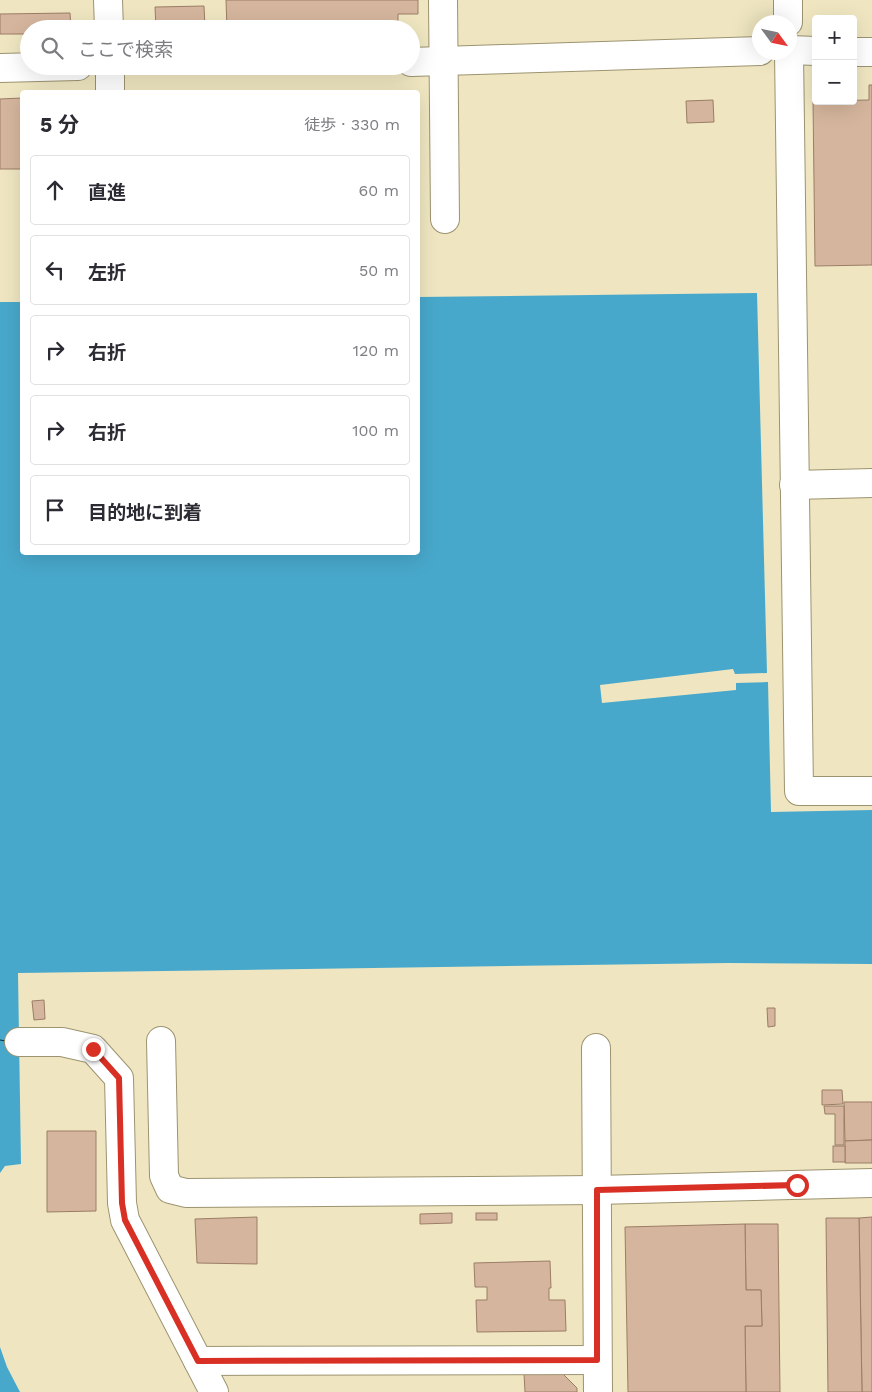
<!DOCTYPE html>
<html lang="ja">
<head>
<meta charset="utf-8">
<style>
  :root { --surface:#fff; --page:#f2f2f3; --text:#2b2b33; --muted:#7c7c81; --line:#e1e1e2 }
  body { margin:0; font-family:"Work Sans","Noto Sans JP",sans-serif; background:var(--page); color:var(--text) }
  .controls { position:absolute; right:15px; top:15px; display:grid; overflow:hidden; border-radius:5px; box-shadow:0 5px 20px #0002 }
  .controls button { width:45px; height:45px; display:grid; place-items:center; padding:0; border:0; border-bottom:1px solid var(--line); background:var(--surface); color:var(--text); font:25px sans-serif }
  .compass { position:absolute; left:752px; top:15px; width:45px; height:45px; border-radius:50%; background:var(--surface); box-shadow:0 5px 20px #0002; rotate:123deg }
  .stop { position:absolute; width:15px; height:15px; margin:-11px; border:4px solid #d93025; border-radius:50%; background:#fff }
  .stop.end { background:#d93025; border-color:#fff; box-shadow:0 1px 5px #0008 }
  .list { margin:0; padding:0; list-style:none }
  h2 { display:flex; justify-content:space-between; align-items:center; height:65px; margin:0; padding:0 20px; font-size:21px }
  h2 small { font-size:16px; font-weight:400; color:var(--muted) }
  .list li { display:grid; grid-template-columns:32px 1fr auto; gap:15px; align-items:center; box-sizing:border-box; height:70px; margin:0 10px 10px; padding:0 10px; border:1px solid var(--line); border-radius:5px }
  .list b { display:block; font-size:19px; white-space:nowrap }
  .list em { font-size:16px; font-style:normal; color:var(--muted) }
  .icon { flex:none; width:28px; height:28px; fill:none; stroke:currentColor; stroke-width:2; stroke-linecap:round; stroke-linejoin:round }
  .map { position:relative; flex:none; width:872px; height:1392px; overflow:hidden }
  .search { position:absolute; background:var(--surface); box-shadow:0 5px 20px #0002; left:20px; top:20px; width:400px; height:55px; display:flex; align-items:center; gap:12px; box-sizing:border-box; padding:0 18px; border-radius:28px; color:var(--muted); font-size:19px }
  .panel { position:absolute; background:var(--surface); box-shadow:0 5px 20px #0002; left:20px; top:90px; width:400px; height:465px; border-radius:5px }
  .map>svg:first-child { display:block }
  .water { fill:#48a8cb }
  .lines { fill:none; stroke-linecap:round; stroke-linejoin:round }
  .ferry { stroke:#012f3e; stroke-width:1; stroke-dasharray:6 5; stroke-linecap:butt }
  .building { fill:#d5b59d; stroke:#9b7d66 }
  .minor-casing { stroke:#9c9370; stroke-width:30 }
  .minor { stroke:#fff; stroke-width:28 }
  .route { stroke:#d93025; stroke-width:6 }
</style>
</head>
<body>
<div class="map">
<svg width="872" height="1392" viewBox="0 0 872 1392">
  <rect width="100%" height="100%" fill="#efe6c1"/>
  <g class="water">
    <path d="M757 293 767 673 735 674 733 669 600 685 602 703 736 690V683L768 682 771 812 872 810V964L729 963 18 973 21 1164 5 1166 0 1173V302H22V552H418V297Z"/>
    <path d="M0 1347 7 1367 20 1392H0Z"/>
  </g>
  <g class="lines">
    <path class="ferry" d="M0 1040 6 1041"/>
  </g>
  <g class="building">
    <path d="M226 0H418V14H398V29H227Z"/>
    <path d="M204 6 205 27 156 28 155 7Z"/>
    <path d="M70 13 71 29H29V34H0V14Z"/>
    <path d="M869 85H872V265L815 266 813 101 869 100Z"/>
    <path d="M22 98V169H0V99Z"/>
    <path d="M713 100 714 122 687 123 686 101Z"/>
    <path d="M44 1000 45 1019 34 1020 32 1001Z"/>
    <path d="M767 1008H775V1026L768 1027Z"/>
    <path d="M822 1090H842L843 1104 822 1105Z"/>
    <path d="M844 1102H872V1140L845 1141Z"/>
    <path d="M824 1106H844V1145H835V1114H825Z"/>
    <path d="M47 1131H96V1211L47 1212Z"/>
    <path d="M872 1140V1163H845V1141Z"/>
    <rect x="833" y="1146" width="12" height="16"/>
    <path d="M452 1213V1223L420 1224V1214Z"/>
    <rect x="476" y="1213" width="21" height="7"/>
    <path d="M257 1217V1264L197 1263 195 1219Z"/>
    <path d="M872 1217V1392H862L859 1218Z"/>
    <path d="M826 1218H859L862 1392H828Z"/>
    <path d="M745 1224H778L780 1392H746L745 1326H762L761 1290H746Z"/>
    <path d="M745 1224 746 1290H761L762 1326H745L746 1392H628L625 1227Z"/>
    <path d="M550 1261 551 1288H549V1300H565L566 1331 477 1332 476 1300H487V1287H475L474 1263Z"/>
    <path d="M562 1373 577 1388V1392H525L524 1374Z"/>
  </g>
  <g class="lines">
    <defs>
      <g id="minor">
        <path d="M108 0 109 29"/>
        <path d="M443 0 445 219"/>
        <path d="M788 0V22"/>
        <path d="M790 50 816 51"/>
        <path d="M789 52 799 791H872"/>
        <path d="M853 52H872"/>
        <path d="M411 62 760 51"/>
        <path d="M110 66V92"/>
        <path d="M0 68 78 66"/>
        <path d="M794 485 872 483"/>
        <path d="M161 1041 164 1176 170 1189 186 1193 597 1190 872 1183"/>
        <path d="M19 1042H62L93 1049 119 1078 122 1203 125 1220 214 1392"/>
        <path d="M596 1048 598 1392"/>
        <path d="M198 1361 597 1360"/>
      </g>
    </defs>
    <use href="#minor" class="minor-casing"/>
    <use href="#minor" class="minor"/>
  </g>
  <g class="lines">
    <path class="route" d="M93 1049 119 1078 122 1203 125 1220 198 1361 597 1360V1190L797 1185"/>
  </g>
</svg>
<div class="controls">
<button>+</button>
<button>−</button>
</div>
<svg class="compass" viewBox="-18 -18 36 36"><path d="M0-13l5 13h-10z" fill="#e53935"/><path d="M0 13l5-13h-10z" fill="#7c7c81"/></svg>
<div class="stop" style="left:797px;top:1185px"></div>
<div class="stop end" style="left:93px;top:1049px"></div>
<div class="search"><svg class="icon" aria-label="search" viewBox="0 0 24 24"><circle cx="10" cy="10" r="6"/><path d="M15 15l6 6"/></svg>ここで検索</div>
<section class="panel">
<h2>5 分<small>徒歩 · 330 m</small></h2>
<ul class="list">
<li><svg class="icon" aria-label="ahead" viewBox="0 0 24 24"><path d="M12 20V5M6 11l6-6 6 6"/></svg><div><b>直進</b></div><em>60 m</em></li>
<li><svg class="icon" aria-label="left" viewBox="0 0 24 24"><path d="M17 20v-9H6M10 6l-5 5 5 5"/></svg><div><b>左折</b></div><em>50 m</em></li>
<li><svg class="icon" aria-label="right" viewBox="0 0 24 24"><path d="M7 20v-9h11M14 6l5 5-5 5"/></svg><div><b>右折</b></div><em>120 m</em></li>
<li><svg class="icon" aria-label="right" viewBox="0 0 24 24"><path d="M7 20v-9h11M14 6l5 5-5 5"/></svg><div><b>右折</b></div><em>100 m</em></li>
<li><svg class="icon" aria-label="arrive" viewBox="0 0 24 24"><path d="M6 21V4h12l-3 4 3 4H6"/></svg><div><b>目的地に到着</b></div></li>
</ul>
</section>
</div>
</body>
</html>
